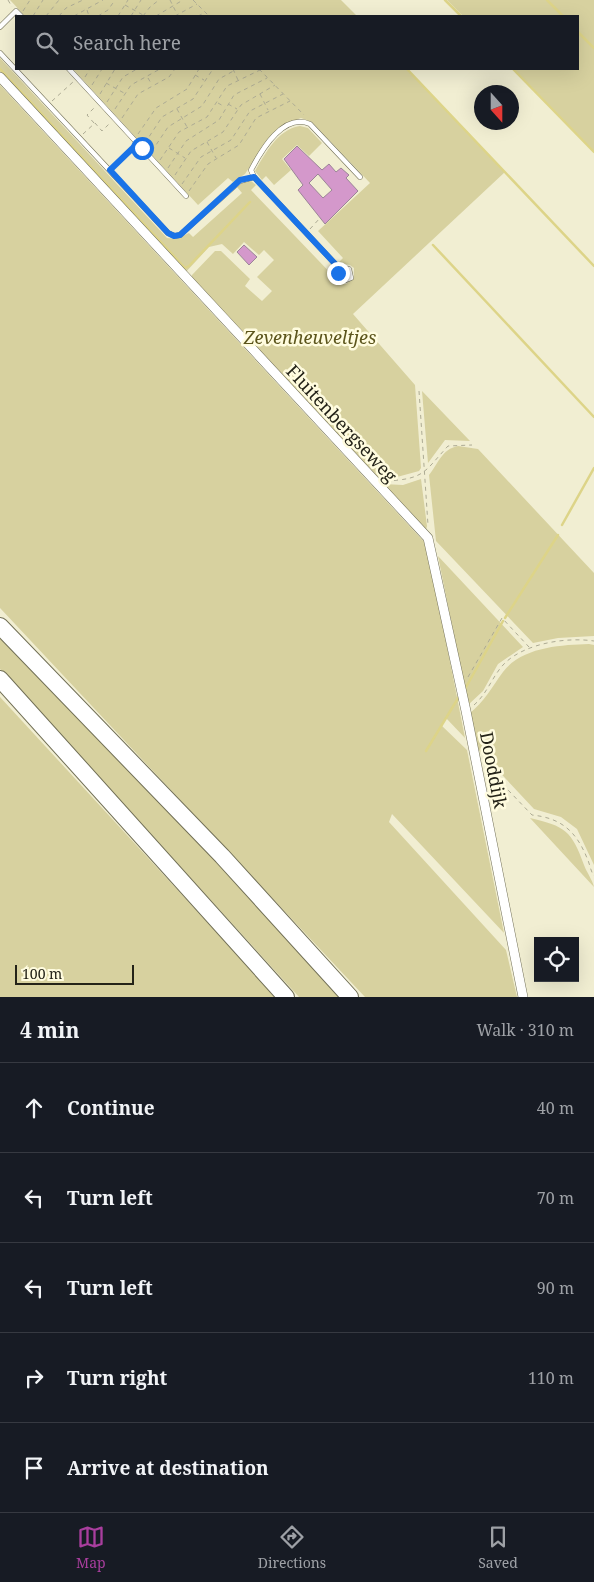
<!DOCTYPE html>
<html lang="en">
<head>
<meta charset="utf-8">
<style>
  :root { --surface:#171b24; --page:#242831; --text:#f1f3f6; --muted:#9ea1a6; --line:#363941; --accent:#a93e9e }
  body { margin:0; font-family:"Noto Serif",serif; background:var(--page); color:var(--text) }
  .controls { position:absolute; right:15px; bottom:15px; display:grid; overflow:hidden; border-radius:0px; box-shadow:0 5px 20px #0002 }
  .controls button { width:45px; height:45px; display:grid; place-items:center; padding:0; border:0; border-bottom:1px solid var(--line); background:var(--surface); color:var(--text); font:25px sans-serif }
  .compass { position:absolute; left:474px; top:85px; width:45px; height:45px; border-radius:50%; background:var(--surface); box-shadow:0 5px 20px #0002; rotate:159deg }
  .scale { position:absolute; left:15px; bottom:12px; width:119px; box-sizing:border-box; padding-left:5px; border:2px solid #242318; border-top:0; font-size:14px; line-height:18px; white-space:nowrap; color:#242318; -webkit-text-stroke:4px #fffcdf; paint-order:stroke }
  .stop { position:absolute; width:15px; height:15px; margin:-11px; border:4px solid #1a73e8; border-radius:50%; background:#fff }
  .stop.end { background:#1a73e8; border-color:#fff; box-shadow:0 1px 5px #0008 }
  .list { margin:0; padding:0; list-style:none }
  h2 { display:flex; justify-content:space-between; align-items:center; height:65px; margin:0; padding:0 20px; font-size:21px }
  h2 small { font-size:16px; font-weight:400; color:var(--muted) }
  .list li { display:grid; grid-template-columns:32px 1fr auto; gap:15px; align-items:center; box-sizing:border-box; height:90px; padding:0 20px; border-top:1px solid var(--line) }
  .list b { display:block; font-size:19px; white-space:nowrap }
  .list em { font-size:16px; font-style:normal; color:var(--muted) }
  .icon { flex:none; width:28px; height:28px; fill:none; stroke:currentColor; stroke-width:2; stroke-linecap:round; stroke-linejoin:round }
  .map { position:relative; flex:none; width:594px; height:997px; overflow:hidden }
  .search { position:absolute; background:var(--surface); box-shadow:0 5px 20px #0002; left:15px; right:15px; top:15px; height:55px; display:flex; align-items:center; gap:12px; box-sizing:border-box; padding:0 18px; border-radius:0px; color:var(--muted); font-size:19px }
  .sheet { height:515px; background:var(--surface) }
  nav { display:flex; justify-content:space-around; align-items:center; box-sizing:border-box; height:70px; border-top:1px solid var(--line); background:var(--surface); font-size:14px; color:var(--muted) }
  nav a { display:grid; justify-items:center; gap:2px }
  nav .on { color:var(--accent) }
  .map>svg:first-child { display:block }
  .green { fill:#d7d19f }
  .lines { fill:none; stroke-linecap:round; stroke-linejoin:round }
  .stream { stroke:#ddd488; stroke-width:2.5 }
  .building { fill:#d498cb; stroke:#9b8597; fill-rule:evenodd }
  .service-casing { stroke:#716f56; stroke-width:5.5 }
  .minor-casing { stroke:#716f56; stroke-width:10 }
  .motorway-casing { stroke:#716f56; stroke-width:18 }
  .path { stroke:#adab94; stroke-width:1; stroke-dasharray:4 4; stroke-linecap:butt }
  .service { stroke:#fff; stroke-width:4.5 }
  .minor { stroke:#fff; stroke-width:9 }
  .motorway { stroke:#fff; stroke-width:16 }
  .route { stroke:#1a73e8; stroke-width:6 }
  .labels { text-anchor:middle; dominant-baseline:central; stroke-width:5; stroke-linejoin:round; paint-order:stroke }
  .park-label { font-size:18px; font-style:italic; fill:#5c551c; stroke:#fffcdf }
  .street-label { font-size:18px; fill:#242318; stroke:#fffcdf }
</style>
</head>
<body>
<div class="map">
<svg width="594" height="997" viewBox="0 0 594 997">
  <rect width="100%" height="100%" fill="#f1eed2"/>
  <g class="green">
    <path d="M10 0H341L357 16H25Z"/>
    <path d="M447 0H594V152L514 69H578V16H463Z"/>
    <path d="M0 58 167 238 176 239 189 233 193 237 242 193 237 187 244 182 251 181 256 185 251 190 339 282 346 284 354 278V268L350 265 338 263 343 258 318 231 370 183 312 122 301 118 285 124 267 140 245 174 233 182 228 178 198 205 73 69H407L505 172 353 314 415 385 421 468 419 471 397 477 376 476 191 279 192 275 215 251H221L250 279 245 286 262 301 272 291 257 277 274 260 264 250 259 255 244 242 233 254 222 244 209 247 185 273 0 75Z"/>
    <path d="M0 85 427 545 465 738 446 718 441 725 467 750 504 933 392 814 389 822 506 950 517 997H365L0 608Z"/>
    <path d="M300 126 308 128 322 143 309 156 297 145 282 159 291 170 274 185 266 176 262 180 255 171C265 154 278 129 300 126Z"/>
    <path d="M422 391 470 441 445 440 428 463Z"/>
    <path d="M458 446 478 449 594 573V636L558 638 533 643 436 541 429 475C438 464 442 449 458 446Z"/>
    <path d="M421 479 427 526 426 530 383 484 403 485Z"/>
    <path d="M438 556 523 647 498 664 483 691 468 705Z"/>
    <path d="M0 632 344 997H299L0 669Z"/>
    <path d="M589 644 594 645V865L577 829 561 817 534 809 475 746 469 714C484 702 492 687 503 672 522 647 560 645 589 644Z"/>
    <path d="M0 697 276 997H0Z"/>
    <path d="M530 818C565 826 572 831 584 865 587 873 592 879 594 887Z"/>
  </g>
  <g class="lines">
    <g class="stream">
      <path d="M445 0 461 16"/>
      <path d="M547 0 563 16"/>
      <path d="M578 32 594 48"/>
      <path d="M0 69 185 268 189 266 250 202"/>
      <path d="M407 69 594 266"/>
      <path d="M513 69 594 152"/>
      <path d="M433 245 594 417"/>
      <path d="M562 525 594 468"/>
      <path d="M505 618 558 535"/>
      <path d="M465 689 503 621"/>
      <path d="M426 751 460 695"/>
    </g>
  </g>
  <g class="building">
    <path d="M297 146 322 170 329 164 336 172 341 168 349 175 346 178 358 191 325 224 298 190 303 185 284 159ZM318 174 332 190 323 198 309 183Z"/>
    <path d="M244 245 257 257 249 265 237 252Z"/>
  </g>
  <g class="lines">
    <defs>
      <g id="service">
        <path d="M0 27 16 11 21 16"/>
        <path d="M0 53 168 233 175 236 180 235 240 181 254 177 339 268 338 272 341 279 346 280 351 278 349 269 339 268"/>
        <path d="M69 69 186 196"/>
        <path d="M254 177 251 170C261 151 283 112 310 124L360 177"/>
      </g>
      <path id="minor" d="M0 77 428 538 466 711 523 997"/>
      <g id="motorway">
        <path d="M0 626 222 856 350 997"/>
        <path d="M0 679 286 997"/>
      </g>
    </defs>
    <use href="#service" class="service-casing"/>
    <use href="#minor" class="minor-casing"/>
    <use href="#motorway" class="motorway-casing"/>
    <g class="path">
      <path d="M8 0 12 7"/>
      <path d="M170 0 177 14"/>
      <path d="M193 0 209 16"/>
      <path d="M125 5 143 15"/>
      <path d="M87 10 89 16"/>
      <path d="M23 11 30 0"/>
      <path d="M33 16 43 0"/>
      <path d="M46 16 59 0"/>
      <path d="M59 16 66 8 83 0"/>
      <path d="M74 16 103 0"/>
      <path d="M98 16 108 10 115 0"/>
      <path d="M118 16 128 0"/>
      <path d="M131 16 141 0"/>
      <path d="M143 16 150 7 159 0"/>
      <path d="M156 16 183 0"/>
      <path d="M175 16 197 4"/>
      <path d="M198 16 204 13"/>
      <path d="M233 69 238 80"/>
      <path d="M259 69 304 115"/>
      <path d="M195 75 204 80"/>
      <path d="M85 77 90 69"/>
      <path d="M148 78 152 85"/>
      <path d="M106 83 124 93"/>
      <path d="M92 85 102 69"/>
      <path d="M100 94 115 69"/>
      <path d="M260 94 268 110"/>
      <path d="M52 101 73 82"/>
      <path d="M107 102 123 77 137 69"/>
      <path d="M218 103 225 107"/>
      <path d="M228 104 237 109"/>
      <path d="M115 109 131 85 160 69"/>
      <path d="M177 109 187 127"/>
      <path d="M122 118 138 94 169 77 175 69"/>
      <path d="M94 123 87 115 96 106"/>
      <path d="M83 134 95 123 102 131 111 122"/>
      <path d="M138 134 156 108 187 89 199 69"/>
      <path d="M207 142 216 158"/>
      <path d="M145 143 162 117 193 99 213 69"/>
      <path d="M169 148 185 158"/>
      <path d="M152 151 168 127 202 106 219 79 237 69"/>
      <path d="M160 160 179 132 207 117 227 86 260 70"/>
      <path d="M115 165 133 147"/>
      <path d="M168 168 186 141 219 120 234 95 267 78"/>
      <path d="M175 175 191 151 223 132 241 105 275 85"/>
      <path d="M182 184 201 157 231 140 250 111 283 94"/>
      <path d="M189 191 208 164 239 145 256 118 290 101"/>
      <path d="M310 229 320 218"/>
      <path d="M419 391 428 525"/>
      <path d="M386 481C425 479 424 472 448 446L472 445"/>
      <path d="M468 677 502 618 529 647"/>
      <path d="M474 705C488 693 493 674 506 662 527 643 567 637 594 641"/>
      <path d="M486 767 532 815C561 818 576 831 587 858 590 864 590 870 594 876"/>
    </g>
    <use href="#service" class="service"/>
    <use href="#minor" class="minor"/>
    <use href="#motorway" class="motorway"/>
  </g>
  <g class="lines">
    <path class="route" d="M142 148 138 143 110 170 168 233 174 236 180 235 240 180 254 177 339 268 338 273"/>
  </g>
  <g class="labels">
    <g class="park-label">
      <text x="310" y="337">Zevenheuveltjes</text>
    </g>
    <g class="street-label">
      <text transform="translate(342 423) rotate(47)">Fluitenbergseweg</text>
      <text transform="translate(494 770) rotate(79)">Dooddijk</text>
    </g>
  </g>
</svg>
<div class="controls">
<button><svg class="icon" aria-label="locate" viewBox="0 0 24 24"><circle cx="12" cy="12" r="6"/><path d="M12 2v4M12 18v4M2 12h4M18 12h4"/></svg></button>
</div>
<svg class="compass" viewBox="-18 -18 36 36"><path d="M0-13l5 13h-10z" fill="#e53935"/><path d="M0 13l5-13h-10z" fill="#9ea1a6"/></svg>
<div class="scale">100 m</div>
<div class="stop" style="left:142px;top:148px"></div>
<div class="stop end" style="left:338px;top:273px"></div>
<div class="search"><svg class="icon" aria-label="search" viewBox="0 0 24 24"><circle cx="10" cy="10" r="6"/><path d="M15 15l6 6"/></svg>Search here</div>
</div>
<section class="sheet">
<h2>4 min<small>Walk · 310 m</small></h2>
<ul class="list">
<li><svg class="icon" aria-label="ahead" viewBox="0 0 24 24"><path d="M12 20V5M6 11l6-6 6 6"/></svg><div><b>Continue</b></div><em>40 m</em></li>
<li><svg class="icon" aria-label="left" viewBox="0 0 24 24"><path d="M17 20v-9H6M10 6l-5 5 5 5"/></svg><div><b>Turn left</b></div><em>70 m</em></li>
<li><svg class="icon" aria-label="left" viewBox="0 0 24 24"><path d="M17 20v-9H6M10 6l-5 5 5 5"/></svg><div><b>Turn left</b></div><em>90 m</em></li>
<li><svg class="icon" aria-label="right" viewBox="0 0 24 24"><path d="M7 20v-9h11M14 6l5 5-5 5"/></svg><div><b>Turn right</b></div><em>110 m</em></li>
<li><svg class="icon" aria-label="arrive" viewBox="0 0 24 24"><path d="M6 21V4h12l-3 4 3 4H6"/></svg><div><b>Arrive at destination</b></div></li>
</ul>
</section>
<nav>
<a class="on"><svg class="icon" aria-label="map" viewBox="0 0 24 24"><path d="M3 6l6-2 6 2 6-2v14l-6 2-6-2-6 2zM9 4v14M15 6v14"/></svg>Map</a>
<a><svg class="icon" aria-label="directions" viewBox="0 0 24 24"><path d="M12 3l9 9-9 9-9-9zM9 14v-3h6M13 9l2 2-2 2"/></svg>Directions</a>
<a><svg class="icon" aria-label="saved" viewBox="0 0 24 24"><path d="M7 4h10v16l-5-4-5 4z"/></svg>Saved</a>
</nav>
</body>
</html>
